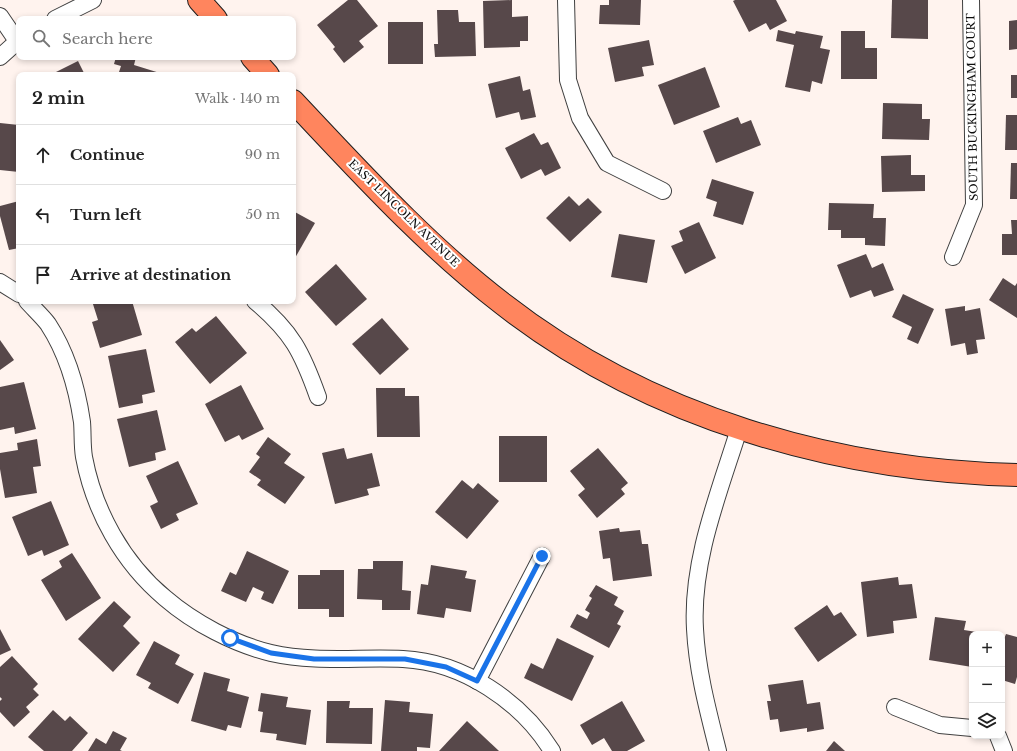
<!DOCTYPE html>
<html lang="en">
<head>
<meta charset="utf-8">
<style>
  :root { --surface:#fff; --page:#f6f6f6; --text:#222; --muted:#767676; --line:#e0e0e0 }
  body { margin:0; font-family:"Libre Baskerville",serif; background:var(--page); color:var(--text) }
  .controls { position:absolute; right:12px; bottom:12px; display:grid; overflow:hidden; border-radius:8px; box-shadow:0 2px 6px #0003 }
  .controls button { width:36px; height:36px; display:grid; place-items:center; padding:0; border:0; border-bottom:1px solid var(--line); background:var(--surface); color:var(--text); font:20px sans-serif }
  .stop { position:absolute; width:12px; height:12px; margin:-9px; border:3px solid #1a73e8; border-radius:50%; background:#fff }
  .stop.end { background:#1a73e8; border-color:#fff; box-shadow:0 1px 4px #0008 }
  .list { margin:0; padding:0; list-style:none }
  h2 { display:flex; justify-content:space-between; align-items:center; height:52px; margin:0; padding:0 16px; font-size:17px }
  h2 small { font-size:13px; font-weight:400; color:var(--muted) }
  .list li { display:grid; grid-template-columns:26px 1fr auto; gap:12px; align-items:center; box-sizing:border-box; height:60px; padding:0 16px; border-top:1px solid var(--line) }
  .list b { display:block; font-size:15px; white-space:nowrap }
  .list em { font-size:13px; font-style:normal; color:var(--muted) }
  .icon { flex:none; width:22px; height:22px; fill:none; stroke:currentColor; stroke-width:2; stroke-linecap:round; stroke-linejoin:round }
  .map { position:relative; flex:none; width:1017px; height:751px; overflow:hidden }
  .search { position:absolute; background:var(--surface); box-shadow:0 2px 6px #0003; left:16px; top:16px; width:280px; height:44px; display:flex; align-items:center; gap:10px; box-sizing:border-box; padding:0 14px; border-radius:8px; color:var(--muted); font-size:15px }
  .panel { position:absolute; background:var(--surface); box-shadow:0 2px 6px #0003; left:16px; top:72px; width:280px; height:232px; border-radius:8px }
  .map>svg:first-child { display:block }
  .building { fill:#57484a }
  .lines { fill:none; stroke-linecap:round; stroke-linejoin:round }
  .minor-casing { stroke:#404040; stroke-width:18 }
  .primary-casing { stroke:#1e1e1e; stroke-width:24 }
  .minor { stroke:#fff; stroke-width:16 }
  .primary { stroke:#ff855e; stroke-width:22 }
  .route { stroke:#1a73e8; stroke-width:5 }
  .labels { text-anchor:middle; dominant-baseline:central; stroke-width:4; stroke-linejoin:round; paint-order:stroke }
  .street-label { font-size:11px; fill:#0d0d0d; stroke:#fff }
</style>
</head>
<body>
<div class="map">
<svg width="1017" height="751" viewBox="0 0 1017 751">
  <rect width="100%" height="100%" fill="#fff3ee"/>
  <g class="building">
    <path d="M348 0H357L378 26 359 41 364 47 344 63 333 49 335 47 317 25Z"/>
    <path d="M512 0V17L528 16V41H520V47L484 48 483 1Z"/>
    <path d="M609 0H641L640 25 599 24 600 5H609Z"/>
    <path d="M735 0H776L787 21 770 30 766 23 749 32 733 1Z"/>
    <path d="M892 0H928V39L891 38Z"/>
    <path d="M437 10H458L459 22H475L476 56 435 57 434 44H438Z"/>
    <path d="M1017 20V49L1009 50V21Z"/>
    <rect x="388" y="22" width="35" height="42"/>
    <path d="M778 30 795 34 796 31 823 36 820 48 830 50 822 84 812 81 810 92 785 87 794 45 776 41Z"/>
    <path d="M841 31H865V48H877V79H841Z"/>
    <path d="M649 40 654 65 642 67 644 76 615 82 608 48Z"/>
    <path d="M116 57H136L134 65 163 74V75H118L121 66 114 64Z"/>
    <path d="M78 61 85 75H50Z"/>
    <path d="M705 67 720 107 674 125 658 85Z"/>
    <rect x="1011" y="75" width="6" height="23"/>
    <path d="M520 76 523 91 530 89 536 117 521 120 519 112 496 118 488 84Z"/>
    <path d="M883 103 922 104V119H930L929 140 882 139Z"/>
    <path d="M1006 115H1017V150H1005Z"/>
    <path d="M738 117 741 124 751 120 761 145 716 163 703 131Z"/>
    <path d="M0 123 19 125V172L0 170Z"/>
    <path d="M534 133 541 145 548 142 561 168 545 176 541 169 521 179 505 148Z"/>
    <path d="M911 155V175H925V191L882 192 881 156Z"/>
    <path d="M1011 163H1017V199H1010Z"/>
    <path d="M712 179 754 192 743 225 713 216 717 202 706 198Z"/>
    <path d="M569 196 579 206 588 198 602 212 570 242 546 218Z"/>
    <path d="M19 201V248L9 250 0 216V206Z"/>
    <path d="M829 203 874 204 873 218H886L885 246 865 245V238H841V230H828Z"/>
    <path d="M293 211 315 223 295 258H293Z"/>
    <path d="M1011 220H1017V255H1002V234H1012Z"/>
    <path d="M699 222 716 258 685 274 671 246 683 241 679 231Z"/>
    <path d="M619 234 655 240 647 283 611 277Z"/>
    <path d="M866 254 872 268 883 263 894 290 874 297 871 290 850 298 837 265Z"/>
    <path d="M336 264 367 299 336 326 305 292Z"/>
    <path d="M1003 278 1015 286 1017 283V318L989 300Z"/>
    <path d="M903 294 934 309 918 344 907 339 912 327 892 317Z"/>
    <path d="M92 301H132L142 335 100 348 92 322 98 320Z"/>
    <path d="M965 306V311L980 308 985 339 976 340 978 353 967 355 965 343 951 346 945 309Z"/>
    <path d="M216 316 247 353 210 384 175 342 192 328 196 332Z"/>
    <path d="M382 318 409 349 380 375 352 344Z"/>
    <path d="M0 340 14 360 0 370Z"/>
    <path d="M146 349 155 392 142 395 143 403 119 408 108 356Z"/>
    <path d="M24 382 36 429 15 434 14 427 0 430V387Z"/>
    <path d="M241 385 264 429 242 440 239 435 225 442 205 404Z"/>
    <path d="M376 388H405V396H419L420 437H377Z"/>
    <path d="M157 410 166 450 155 453 156 460 129 467 117 419Z"/>
    <rect x="499" y="436" width="48" height="46"/>
    <path d="M268 437 291 454 284 463 305 477 285 504 257 485 261 480 249 472 260 457 256 454Z"/>
    <path d="M37 439 41 466 33 467 37 493 5 498 0 469V453L18 450 17 443Z"/>
    <path d="M344 448 347 459 372 453 380 486 367 489 369 495 335 504 322 453Z"/>
    <path d="M598 448 628 483 621 489 625 494 597 518 578 495 585 489 570 471Z"/>
    <path d="M178 461 198 504 176 514 179 520 161 529 150 506 158 502 146 476Z"/>
    <path d="M462 480 473 489 478 483 499 501 467 539 435 512Z"/>
    <path d="M51 501 69 545 44 556 42 550 28 556 12 517Z"/>
    <path d="M619 528 620 532 640 530 642 544H648L652 576 613 581 610 558 603 559 599 531Z"/>
    <path d="M247 551 289 571 273 604 261 599 264 592 253 587 246 602 221 591 230 572 236 575Z"/>
    <path d="M72 553 101 598 66 621 41 580 62 567 59 561Z"/>
    <path d="M373 561H403L402 590 411 591 410 610H382V600L357 599 358 569H373Z"/>
    <path d="M431 565 467 571 465 578 476 580 471 612 446 608 444 618 417 614 421 584 428 585Z"/>
    <path d="M320 570H344V617H329V609H298V575H320Z"/>
    <path d="M898 577 899 585 912 584 917 618 893 621 894 633 867 637 861 582Z"/>
    <path d="M596 585 618 597 614 605 624 611 617 624 621 626 609 648 570 627 577 614 587 619 590 613 585 610 592 598 589 596Z"/>
    <path d="M114 601 131 617 123 626 140 643 113 672 78 639Z"/>
    <path d="M827 605 834 616 841 612 857 635 818 662 794 628Z"/>
    <path d="M935 617 966 621 964 630 983 633 972 634V667L929 660Z"/>
    <path d="M0 629 11 650 0 655Z"/>
    <path d="M1006 634 1017 637V677L1015 684 1002 680V644Z"/>
    <path d="M557 638 594 656 572 701 524 678 531 663 543 669Z"/>
    <path d="M154 641 180 655 175 664 194 674 178 704 148 688 151 683 136 675Z"/>
    <path d="M12 656 38 684 33 689 39 695 26 707 30 712 14 727 0 712V701L2 699 0 697V667Z"/>
    <path d="M204 672 230 679 227 691 249 697 241 728 228 725 226 731 191 721Z"/>
    <path d="M803 680 807 704 820 702 824 729 807 732V728L780 732 778 719 770 720 767 701H771L768 685Z"/>
    <path d="M261 693 288 697 286 707 311 710 306 745 276 740 277 734 260 732 263 712 258 711Z"/>
    <path d="M385 700 410 702 409 712 433 714 430 748 417 747V751H381Z"/>
    <path d="M327 701H350L349 708H373L372 744 326 743Z"/>
    <path d="M622 701 645 741 627 751H612L604 738 592 745 580 725Z"/>
    <path d="M53 710 65 721 70 716 88 733 72 751H44L28 737Z"/>
    <path d="M467 721 499 751H439Z"/>
    <path d="M113 731 127 738 120 750 122 751H88L96 738 106 744Z"/>
    <path d="M834 741 845 751H826Z"/>
  </g>
  <g class="lines">
    <defs>
      <g id="minor">
        <path d="M566 0 568 80 580 118 607 163 663 191"/>
        <path d="M0 16 17 41"/>
        <path d="M55 19 93 0"/>
        <path d="M0 57 19 40"/>
        <path d="M953 257 974 205 971 0"/>
        <path d="M0 282 19 294"/>
        <path d="M27 301C33 308 42 316 48 324 67 353 77 388 82 422 83 433 82 445 84 457 94 511 123 563 165 598 194 623 234 644 271 653 315 663 359 657 403 659 463 662 521 701 552 751"/>
        <path d="M255 301C292 332 302 352 318 397"/>
        <path d="M477 681 542 556"/>
        <path d="M895 707 940 725 972 728"/>
        <path d="M998 736 1004 751"/>
        <path d="M718 751C708 711 697 670 695 629 691 561 719 493 739 429"/>
      </g>
      <g id="primary">
        <path d="M199 0 216 19"/>
        <path d="M252 57 268 75"/>
        <path d="M293 101C360 172 426 245 503 304 648 417 835 471 1017 475"/>
      </g>
    </defs>
    <use href="#minor" class="minor-casing"/>
    <use href="#primary" class="primary-casing"/>
    <use href="#minor" class="minor"/>
    <use href="#primary" class="primary"/>
  </g>
  <g class="lines">
    <path class="route" d="M230 638 271 653 314 659H405L446 667 477 681 542 556"/>
  </g>
  <g class="labels">
    <g class="street-label">
      <text transform="translate(972 107) rotate(-91)">SOUTH BUCKINGHAM COURT</text>
      <text transform="translate(404 213) rotate(44)">EAST LINCOLN AVENUE</text>
    </g>
  </g>
</svg>
<div class="controls">
<button>+</button>
<button>−</button>
<button><svg class="icon" aria-label="layers" viewBox="0 0 24 24"><path d="M12 4l9 5-9 5-9-5zM3 14l9 5 9-5"/></svg></button>
</div>
<div class="stop" style="left:230px;top:638px"></div>
<div class="stop end" style="left:542px;top:556px"></div>
<div class="search"><svg class="icon" aria-label="search" viewBox="0 0 24 24"><circle cx="10" cy="10" r="6"/><path d="M15 15l6 6"/></svg>Search here</div>
<section class="panel">
<h2>2 min<small>Walk · 140 m</small></h2>
<ul class="list">
<li><svg class="icon" aria-label="ahead" viewBox="0 0 24 24"><path d="M12 20V5M6 11l6-6 6 6"/></svg><div><b>Continue</b></div><em>90 m</em></li>
<li><svg class="icon" aria-label="left" viewBox="0 0 24 24"><path d="M17 20v-9H6M10 6l-5 5 5 5"/></svg><div><b>Turn left</b></div><em>50 m</em></li>
<li><svg class="icon" aria-label="arrive" viewBox="0 0 24 24"><path d="M6 21V4h12l-3 4 3 4H6"/></svg><div><b>Arrive at destination</b></div></li>
</ul>
</section>
</div>
</body>
</html>
